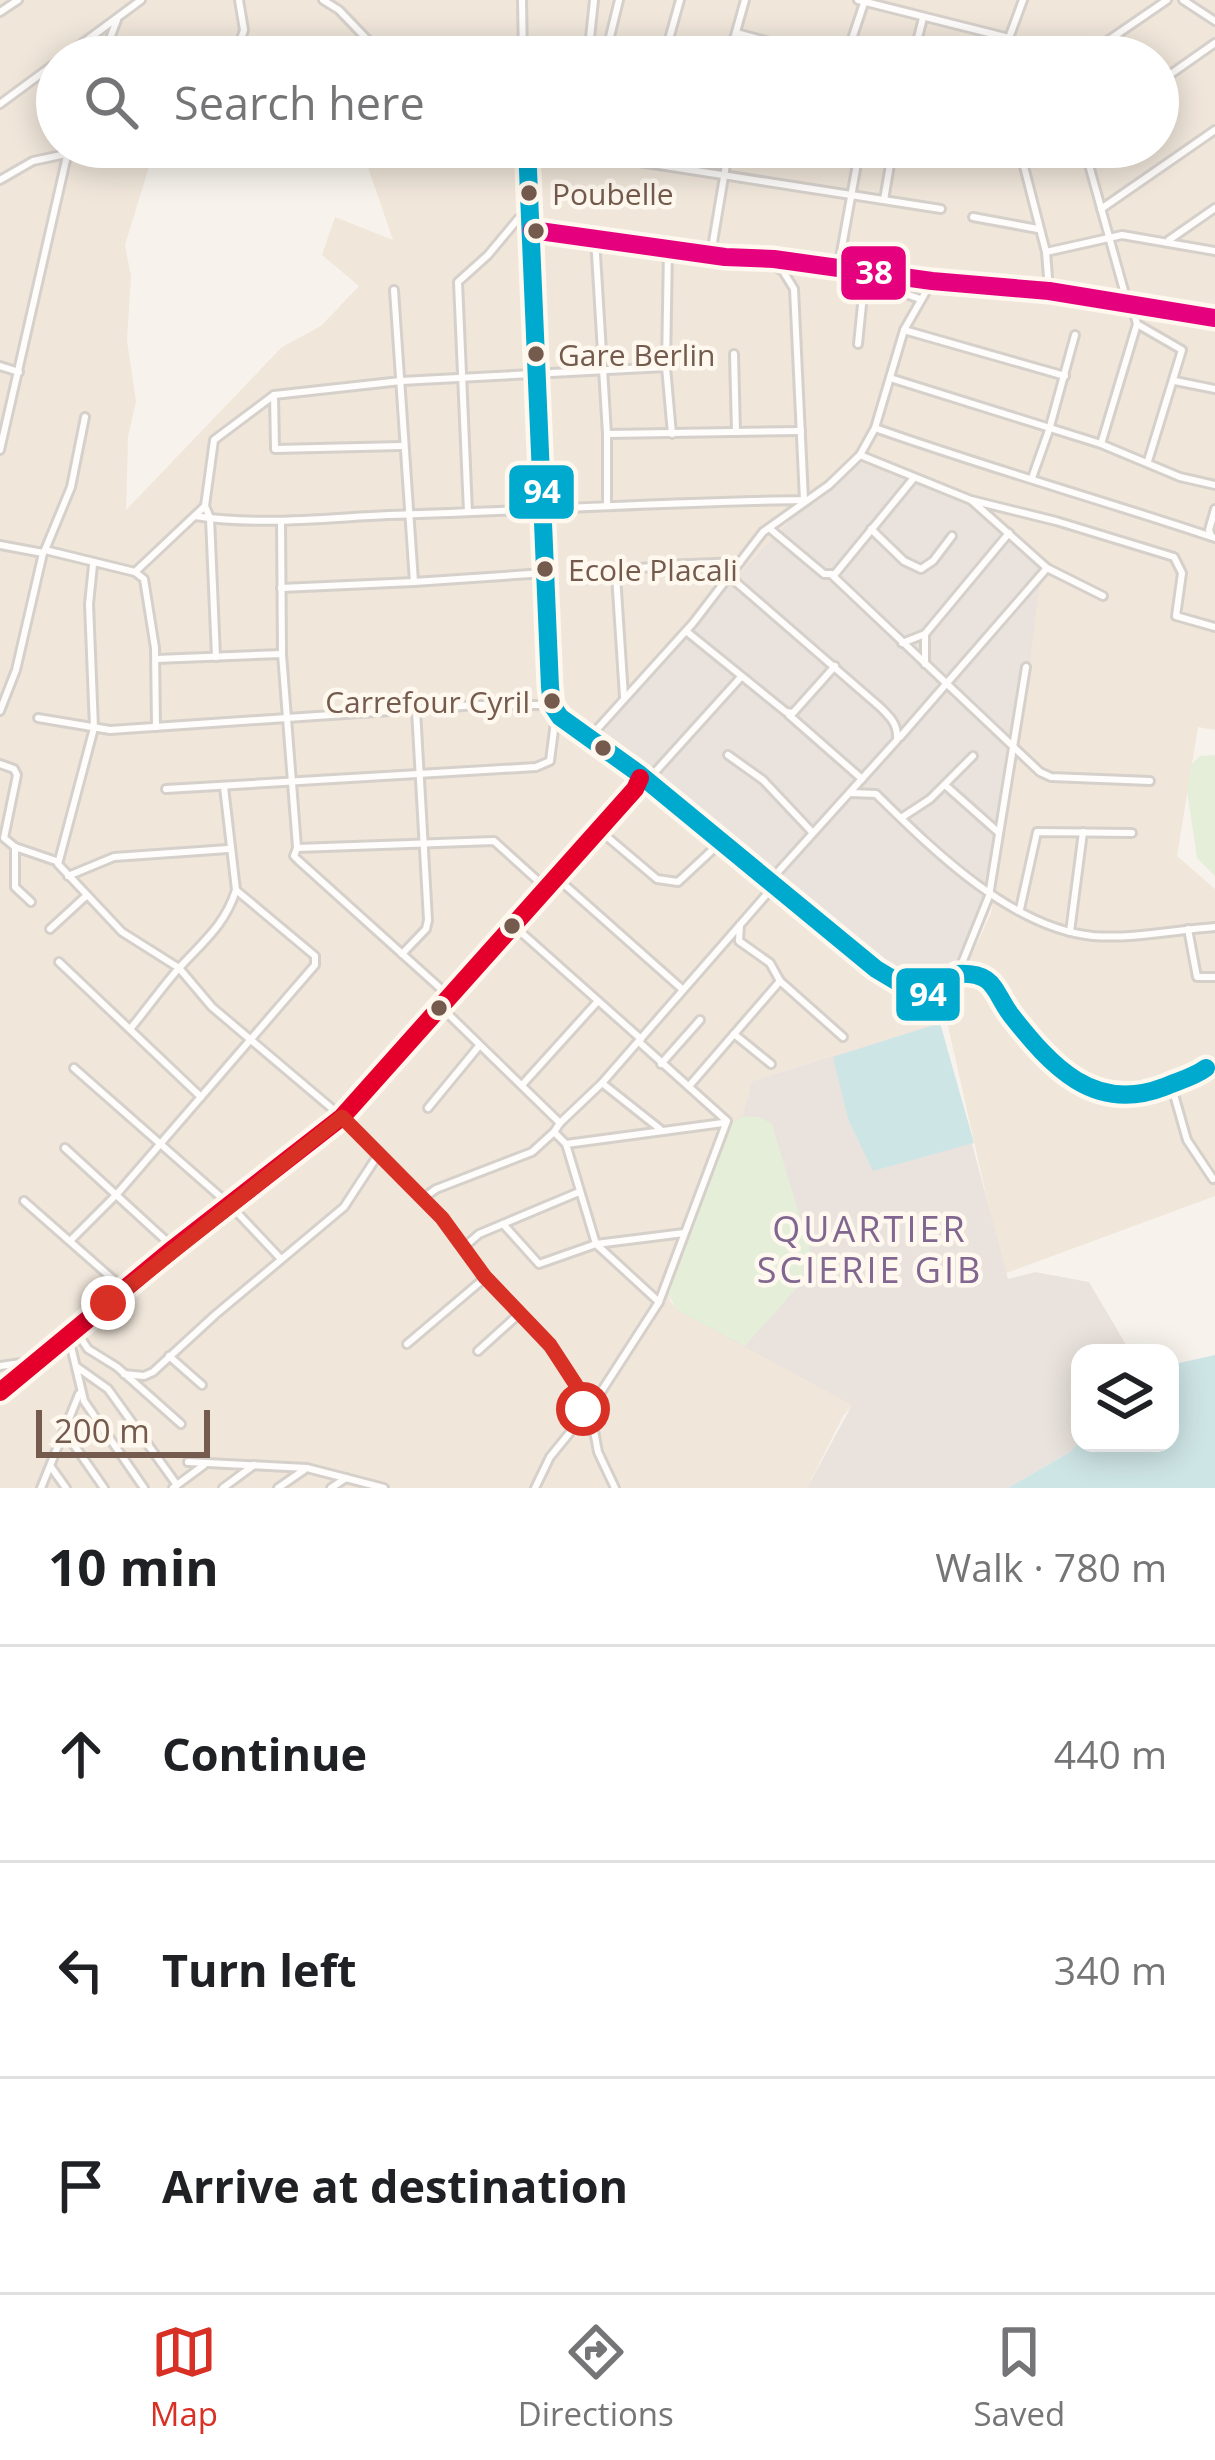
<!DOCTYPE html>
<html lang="en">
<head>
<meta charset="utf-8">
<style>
  :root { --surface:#fff; --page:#f6f6f6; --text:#202124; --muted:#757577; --line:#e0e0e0; --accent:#d93025 }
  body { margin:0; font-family:"Open Sans",sans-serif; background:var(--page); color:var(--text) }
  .controls { position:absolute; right:36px; bottom:36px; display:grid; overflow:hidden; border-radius:24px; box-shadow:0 6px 30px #0003 }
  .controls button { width:108px; height:108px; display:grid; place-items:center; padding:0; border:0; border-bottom:3px solid var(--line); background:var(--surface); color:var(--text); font:60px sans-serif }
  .scale { position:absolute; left:36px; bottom:30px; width:174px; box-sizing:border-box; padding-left:12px; border:6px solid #745b4d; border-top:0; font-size:33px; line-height:42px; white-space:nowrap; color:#745b4d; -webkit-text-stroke:9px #fef8ef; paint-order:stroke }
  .stop { position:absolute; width:36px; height:36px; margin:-27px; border:9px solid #d93025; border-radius:50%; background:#fff }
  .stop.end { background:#d93025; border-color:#fff; box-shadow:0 3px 12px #0008 }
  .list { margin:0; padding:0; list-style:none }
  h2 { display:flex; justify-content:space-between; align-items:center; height:156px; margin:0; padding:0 48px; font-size:51px }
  h2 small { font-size:39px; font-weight:400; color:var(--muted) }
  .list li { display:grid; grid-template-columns:78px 1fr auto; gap:36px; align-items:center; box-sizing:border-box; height:216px; padding:0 48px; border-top:3px solid var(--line) }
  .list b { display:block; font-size:45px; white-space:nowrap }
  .list em { font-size:39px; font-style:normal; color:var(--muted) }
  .icon { flex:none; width:66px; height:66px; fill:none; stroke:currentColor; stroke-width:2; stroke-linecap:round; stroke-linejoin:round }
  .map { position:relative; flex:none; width:1215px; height:1488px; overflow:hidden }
  .search { position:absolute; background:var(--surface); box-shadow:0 6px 30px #0003; left:36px; right:36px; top:36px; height:132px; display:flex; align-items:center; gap:30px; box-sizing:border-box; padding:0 42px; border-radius:66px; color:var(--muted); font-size:45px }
  .sheet { height:804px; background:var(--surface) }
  nav { display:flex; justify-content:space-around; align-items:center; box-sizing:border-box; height:168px; border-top:3px solid var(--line); background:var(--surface); font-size:33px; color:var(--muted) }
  nav a { display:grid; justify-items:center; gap:6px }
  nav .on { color:var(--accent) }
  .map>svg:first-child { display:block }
  .residential { fill:#f0e6da; fill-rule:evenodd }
  .industrial { fill:#eae3dd }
  .green { fill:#e4eed8 }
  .water { fill:#cee5e6 }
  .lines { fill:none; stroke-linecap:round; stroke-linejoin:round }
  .minor-casing { stroke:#d6d0cb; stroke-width:12 }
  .minor { stroke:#fefdfc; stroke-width:6 }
  .bus-1-casing { stroke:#fef8ef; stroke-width:27 }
  .bus-2-casing { stroke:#fef8ef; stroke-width:27 }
  .bus-3-casing { stroke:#fef8ef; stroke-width:27 }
  .bus-1 { stroke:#00a9ce; stroke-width:18 }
  .bus-2 { stroke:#e4002b; stroke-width:18 }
  .bus-3 { stroke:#e5007d; stroke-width:18 }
  .route { stroke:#d93025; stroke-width:15 }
  .bus-dot { fill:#745b4d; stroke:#fef8ef; stroke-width:4.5 }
  .labels { text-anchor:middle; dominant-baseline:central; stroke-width:9; stroke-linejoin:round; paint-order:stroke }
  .bus-label { font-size:30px; fill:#745b4d; stroke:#fef8ef; text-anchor:start }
  .neighbourhood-label { font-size:36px; letter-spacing:3px; fill:#816690; stroke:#fef8ef }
  .line-badge { stroke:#fef8ef; stroke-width:4.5 }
  .badge-label { font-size:33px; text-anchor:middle; font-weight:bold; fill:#fff }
</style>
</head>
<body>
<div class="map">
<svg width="1215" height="1488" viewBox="0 0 1215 1488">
  <rect width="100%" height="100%" fill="#f7f3ec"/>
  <path class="residential" d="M0 0H1215V730L1198 727 1177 856 1215 889V1196L1004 1274 945 1013 991 913 1042 567 798 512 731 582 600 736 766 875 937 1008 940 1023 752 1081 743 1116 731 1124 667 1282 670 1301 678 1310 853 1405 843 1416 807 1488H0ZM57 57H1158V147H361L393 240 335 217 322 255 359 286 321 326 282 347 126 510 128 437 136 401 127 341 131 276 125 245 155 147H57Z"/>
  <g class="industrial">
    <path d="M857 462 969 500 1042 566 1030 663 986 897 937 1008 766 875 599 736 731 582 798 512Z"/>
    <path d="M940 1023 1008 1279 1035 1272 1089 1282 1131 1353H1080V1441L1070 1452 1008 1488H807L852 1405 677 1310 667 1291 731 1124 743 1115 752 1081Z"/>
  </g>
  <g class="green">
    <path d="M1215 755V876L1197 858 1187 790 1192 764 1200 756Z"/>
    <path d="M743 1116 760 1117 772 1124 811 1254 821 1261 745 1346 677 1310 667 1291 731 1124Z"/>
  </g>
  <g class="water">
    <path d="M940 1023 974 1143 873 1171 848 1119 833 1057Z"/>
    <path d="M1215 1355V1488H1008L1070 1452 1080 1441 1170 1443V1365Z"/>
  </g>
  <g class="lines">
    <defs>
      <g id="minor">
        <path d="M323 0 339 10 384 57"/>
        <path d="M522 0 523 57"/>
        <path d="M858 0 1009 38"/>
        <path d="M1183 0 1215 21"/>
        <path d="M0 12 18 0"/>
        <path d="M736 33 826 57"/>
        <path d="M64 57 141 0"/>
        <path d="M103 57 117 20"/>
        <path d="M235 57 244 30 239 0"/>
        <path d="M588 57 594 0"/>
        <path d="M605 57 619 0"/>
        <path d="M664 57 680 0"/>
        <path d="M729 57 745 0"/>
        <path d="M846 57 864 3"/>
        <path d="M913 57 923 18"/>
        <path d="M1008 57 1009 38 1023 0"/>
        <path d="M1084 57 1167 0"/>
        <path d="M1158 83 1215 43"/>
        <path d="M0 104 57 62"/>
        <path d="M527 147 550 687 552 705 560 717 638 773 876 969 906 987 938 998 957 974C996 972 993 991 1011 1015 1051 1066 1094 1114 1164 1087 1178 1081 1194 1077 1206 1068"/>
        <path d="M543 147 941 209"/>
        <path d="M824 147 859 152"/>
        <path d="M1019 147 1046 252 1049 290"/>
        <path d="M1084 147 1128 305"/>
        <path d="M0 180 33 161 66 154"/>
        <path d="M884 200 893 147"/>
        <path d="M1101 209 1215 130"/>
        <path d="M973 217 1038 229"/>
        <path d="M532 230 725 257 774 259 932 281 1049 291 1215 318"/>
        <path d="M595 238 607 434V504"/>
        <path d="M1169 240 1215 208"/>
        <path d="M668 248 666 367 672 434"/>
        <path d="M1046 252 1122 235 1215 251"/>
        <path d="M711 254 729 147"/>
        <path d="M838 269 860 147"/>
        <path d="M394 290 414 582 545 573"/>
        <path d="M1137 324 1182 350 1148 461"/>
        <path d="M904 330 1065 376"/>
        <path d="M858 344 864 285 875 283 920 299"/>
        <path d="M734 354 736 432"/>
        <path d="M0 366 19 372"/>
        <path d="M890 378 1101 444 1180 477 1215 485"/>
        <path d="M1175 381 1215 389"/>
        <path d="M274 395 275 449 402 446"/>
        <path d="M875 428C988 468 1102 500 1215 538"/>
        <path d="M607 434 801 431"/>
        <path d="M1101 444 1137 324 1132 305"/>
        <path d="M0 450 69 147"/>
        <path d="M860 455 971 500 1047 568 1103 596"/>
        <path d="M1032 478 1049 430 1075 335"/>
        <path d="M971 500 1056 521 1174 557 1182 573 1176 616 1215 627"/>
        <path d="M468 512 458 282 488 255 518 219 531 217"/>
        <path d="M195 516C259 526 324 518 388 515 527 511 665 502 804 500L794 289 783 271 760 258"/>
        <path d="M281 521 282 654 297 847"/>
        <path d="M769 528 824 574H835L913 479"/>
        <path d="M871 529 904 561 921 569 933 561 952 536"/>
        <path d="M1211 536 1209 530 1215 509"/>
        <path d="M0 545 43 553 45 550 135 572 144 579 155 648 156 727"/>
        <path d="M45 550 71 487 85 417"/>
        <path d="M93 565 89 604 94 728 58 864 122 932 179 968 212 1007 342 1117 442 1218 486 1277 564 1364 578 1388 583 1410 576 1425 550 1457 535 1488"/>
        <path d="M135 572 205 506"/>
        <path d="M586 575 666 565 740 562"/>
        <path d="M616 575 624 697"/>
        <path d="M832 575 1040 772 1051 777 1150 781"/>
        <path d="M729 576 880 707C891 718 898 724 897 740L768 883"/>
        <path d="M281 588 414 582"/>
        <path d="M686 631 786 712 793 713 835 666"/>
        <path d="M925 634V664"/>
        <path d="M902 643 925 634 1009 533"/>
        <path d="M216 657 210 518 205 506 214 440 274 395 401 381 666 367"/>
        <path d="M156 659 282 654"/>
        <path d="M0 711 16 670 43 553"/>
        <path d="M789 715 862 779"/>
        <path d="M38 718 110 730 478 705H552"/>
        <path d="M590 737 693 623 763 532 829 485 860 455 875 428 904 330 932 281"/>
        <path d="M900 737 1047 568"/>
        <path d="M728 755 763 780 812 832"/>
        <path d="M0 764 14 769 17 775 4 838 15 847 56 861"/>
        <path d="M647 781 741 677"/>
        <path d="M945 785 998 832"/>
        <path d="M166 789 536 767 550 761 556 714"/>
        <path d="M851 793 876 794C932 849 1011 928 1093 936 1133 939 1175 930 1215 927"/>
        <path d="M901 818 930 799 973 756"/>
        <path d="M599 830 657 879 678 882 721 842"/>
        <path d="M15 847V887L31 902"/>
        <path d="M68 876 114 857 228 849"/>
        <path d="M557 878 682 989"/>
        <path d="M1020 909 1037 832 1132 833"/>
        <path d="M514 926 641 1039"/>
        <path d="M50 929 86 896"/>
        <path d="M1188 929 1197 977H1215"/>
        <path d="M1070 932 1083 832"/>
        <path d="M402 954 426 929 428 920 416 710"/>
        <path d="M59 962 201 1097"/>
        <path d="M958 973 989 896 1026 667"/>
        <path d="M780 981 843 1037"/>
        <path d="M450 997 298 860 294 856 297 848 494 841 547 889"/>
        <path d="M442 1008 560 1123 554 1132 566 1144 596 1244 659 1302"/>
        <path d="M130 1029C147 1009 162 987 179 968 203 942 225 925 236 890L224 787"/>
        <path d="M734 1034 771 1064"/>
        <path d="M661 1064 700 1020"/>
        <path d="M74 1068 231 1206 281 1259"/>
        <path d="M602 1083 660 1129"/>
        <path d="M1171 1084 1187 1140 1213 1179"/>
        <path d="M522 1085 598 1001"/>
        <path d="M690 1085 780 981 770 963 739 941 740 925"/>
        <path d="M428 1108 479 1046"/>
        <path d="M560 1123 602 1083 773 887"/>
        <path d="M566 1144 723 1123"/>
        <path d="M65 1148 174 1248"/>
        <path d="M422 1199 436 1189 532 1152 554 1132"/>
        <path d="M24 1201 124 1289"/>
        <path d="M503 1224 539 1264 596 1244 684 1233"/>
        <path d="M71 1240 117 1194 315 965V956L236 890"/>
        <path d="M464 1247 479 1234 579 1192"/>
        <path d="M76 1331 88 1349 117 1367 181 1424"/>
        <path d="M69 1338 84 1401 144 1488"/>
        <path d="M407 1344 486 1277"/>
        <path d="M478 1351 520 1313"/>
        <path d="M169 1356 202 1385"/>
        <path d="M0 1366 35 1361"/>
        <path d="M77 1367 108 1389 177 1485"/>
        <path d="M124 1374 144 1376 153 1372 215 1315 344 1207 378 1155"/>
        <path d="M0 1392 174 1248 342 1117 635 789 639 779"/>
        <path d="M590 1409 598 1452 615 1488"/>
        <path d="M581 1416 590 1409 659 1302 727 1121 639 1042"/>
        <path d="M65 1432 104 1488"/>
        <path d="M188 1462 307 1468 384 1488"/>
        <path d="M51 1467 66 1488"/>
        <path d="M41 1488 79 1394"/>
        <path d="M173 1488 204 1465"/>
        <path d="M223 1488 254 1465"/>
        <path d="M278 1488 304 1470"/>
        <path d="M331 1488 346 1478"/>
      </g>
    </defs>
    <use href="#minor" class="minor-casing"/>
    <use href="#minor" class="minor"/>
    <defs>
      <path id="bus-1" d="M527 147 550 687 552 705 560 717 638 773 876 969 906 987 938 998 957 974C996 972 993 991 1011 1015 1051 1066 1094 1114 1164 1087 1178 1081 1194 1077 1206 1068"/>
      <path id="bus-2" d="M0 1392 174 1248 342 1117 635 789 640 778"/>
      <path id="bus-3" d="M532 230 725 257 774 259 932 281 1049 291 1215 318"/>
    </defs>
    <use href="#bus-1" class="bus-1-casing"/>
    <use href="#bus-2" class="bus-2-casing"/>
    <use href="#bus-3" class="bus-3-casing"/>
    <use href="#bus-1" class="bus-1"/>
    <use href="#bus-2" class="bus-2"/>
    <use href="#bus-3" class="bus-3"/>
  </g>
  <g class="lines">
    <path class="route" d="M108 1303 342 1117 442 1218 485 1277 550 1345 578 1388 583 1409"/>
  </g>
  <g class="bus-dot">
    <circle cx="529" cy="193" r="10"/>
    <circle cx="536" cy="231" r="10"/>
    <circle cx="536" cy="354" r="10"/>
    <circle cx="545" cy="569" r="10"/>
    <circle cx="552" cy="701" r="10"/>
    <circle cx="603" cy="748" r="10"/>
    <circle cx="512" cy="926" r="10"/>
    <circle cx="439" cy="1008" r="10"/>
  </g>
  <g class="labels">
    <g class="bus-label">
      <text x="552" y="193">Poubelle</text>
      <text x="558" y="354">Gare Berlin</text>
      <text x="568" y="569">Ecole Placali</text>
      <text x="530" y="701" text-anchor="end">Carrefour Cyril</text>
    </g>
    <g class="neighbourhood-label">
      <text x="870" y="1228">QUARTIER<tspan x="870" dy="41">SCIERIE GIB</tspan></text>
    </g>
  </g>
  <g class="line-badge">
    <rect x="839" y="244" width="69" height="58" rx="12" fill="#e5007d"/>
    <rect x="507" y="463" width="69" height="58" rx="12" fill="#00a9ce"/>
    <rect x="894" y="966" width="68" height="57" rx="12" fill="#00a9ce"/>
  </g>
  <g class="badge-label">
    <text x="874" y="284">38</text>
    <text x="542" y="503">94</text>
    <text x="928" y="1006">94</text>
  </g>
</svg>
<div class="controls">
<button><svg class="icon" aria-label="layers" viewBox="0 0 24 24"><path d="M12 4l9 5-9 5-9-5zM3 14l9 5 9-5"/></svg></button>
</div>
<div class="scale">200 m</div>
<div class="stop" style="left:583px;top:1409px"></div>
<div class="stop end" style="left:108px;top:1303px"></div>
<div class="search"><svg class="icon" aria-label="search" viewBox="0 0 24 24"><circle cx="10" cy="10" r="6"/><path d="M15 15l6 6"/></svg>Search here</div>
</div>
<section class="sheet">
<h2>10 min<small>Walk · 780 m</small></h2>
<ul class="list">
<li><svg class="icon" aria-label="ahead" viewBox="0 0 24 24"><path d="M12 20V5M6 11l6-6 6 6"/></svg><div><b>Continue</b></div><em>440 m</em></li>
<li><svg class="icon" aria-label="left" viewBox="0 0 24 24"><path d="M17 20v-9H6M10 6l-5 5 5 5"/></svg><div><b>Turn left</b></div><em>340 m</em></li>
<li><svg class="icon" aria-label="arrive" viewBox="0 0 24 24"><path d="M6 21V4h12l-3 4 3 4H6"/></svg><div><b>Arrive at destination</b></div></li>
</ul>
</section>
<nav>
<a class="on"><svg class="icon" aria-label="map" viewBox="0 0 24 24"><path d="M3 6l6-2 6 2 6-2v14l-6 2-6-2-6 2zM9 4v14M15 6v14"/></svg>Map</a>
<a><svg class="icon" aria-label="directions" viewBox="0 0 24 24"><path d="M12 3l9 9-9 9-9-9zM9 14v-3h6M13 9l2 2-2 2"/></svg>Directions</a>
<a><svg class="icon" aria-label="saved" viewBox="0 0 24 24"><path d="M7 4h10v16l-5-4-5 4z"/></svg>Saved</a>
</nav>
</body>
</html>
